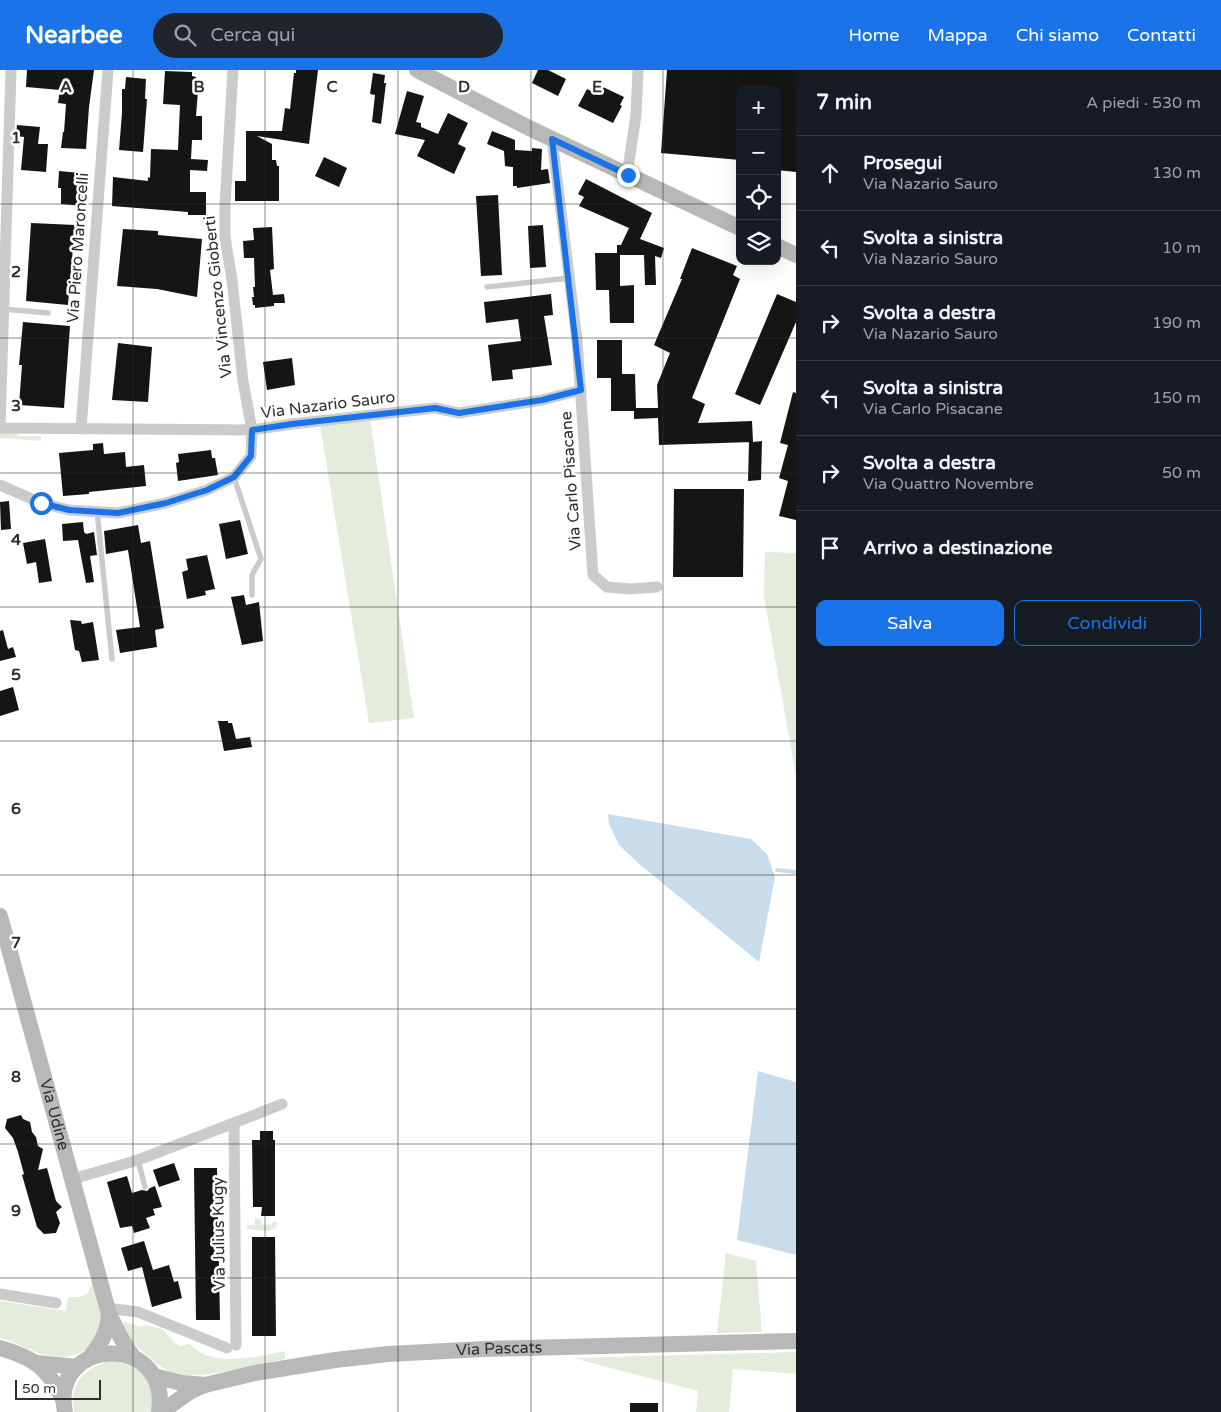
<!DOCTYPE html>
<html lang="it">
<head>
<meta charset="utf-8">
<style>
  :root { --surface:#171b24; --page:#20242c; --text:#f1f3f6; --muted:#9ea1a6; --line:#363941; --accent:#1a73e8 }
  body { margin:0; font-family:"Varela Round",sans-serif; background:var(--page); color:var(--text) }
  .controls { position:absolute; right:15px; top:15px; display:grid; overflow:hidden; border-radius:10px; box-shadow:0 5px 20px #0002 }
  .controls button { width:45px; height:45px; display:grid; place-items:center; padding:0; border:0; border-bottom:1px solid var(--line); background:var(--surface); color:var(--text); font:25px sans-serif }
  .scale { position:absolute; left:15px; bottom:12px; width:86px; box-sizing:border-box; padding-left:5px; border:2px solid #2e2e2e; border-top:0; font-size:14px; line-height:18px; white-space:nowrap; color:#2e2e2e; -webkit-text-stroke:4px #fff; paint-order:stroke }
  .stop { position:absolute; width:15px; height:15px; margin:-11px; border:4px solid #1a73e8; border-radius:50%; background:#fff }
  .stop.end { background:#1a73e8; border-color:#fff; box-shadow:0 1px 5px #0008 }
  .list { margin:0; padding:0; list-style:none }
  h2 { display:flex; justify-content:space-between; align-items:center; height:65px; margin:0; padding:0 20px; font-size:21px }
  h2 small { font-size:16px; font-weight:400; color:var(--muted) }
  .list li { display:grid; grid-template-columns:32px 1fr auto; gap:15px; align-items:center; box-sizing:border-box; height:75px; padding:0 20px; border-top:1px solid var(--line) }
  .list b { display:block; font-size:19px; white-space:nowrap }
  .list p { margin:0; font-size:16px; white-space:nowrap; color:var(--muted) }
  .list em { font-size:16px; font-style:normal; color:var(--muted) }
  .actions { display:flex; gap:10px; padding:15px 20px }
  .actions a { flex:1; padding:11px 0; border:1px solid var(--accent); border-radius:10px; text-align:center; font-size:18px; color:var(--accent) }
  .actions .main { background:var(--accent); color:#fff }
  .icon { flex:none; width:28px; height:28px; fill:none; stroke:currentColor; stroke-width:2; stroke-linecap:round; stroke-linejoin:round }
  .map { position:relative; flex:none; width:796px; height:1342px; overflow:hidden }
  header { display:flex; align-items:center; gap:30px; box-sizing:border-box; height:70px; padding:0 25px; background:var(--accent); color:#fff }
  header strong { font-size:24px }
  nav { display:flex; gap:28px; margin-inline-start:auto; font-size:18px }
  .search { width:350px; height:45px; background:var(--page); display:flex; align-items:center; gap:12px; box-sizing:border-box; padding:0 18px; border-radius:28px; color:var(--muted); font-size:19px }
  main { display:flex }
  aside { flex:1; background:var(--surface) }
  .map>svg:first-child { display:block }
  .green { fill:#e4ecdc }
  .water { fill:#c8dcec }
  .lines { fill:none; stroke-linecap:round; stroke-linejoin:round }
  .stream { stroke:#c8dcec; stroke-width:4 }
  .building { fill:#151515 }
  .lane { stroke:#cbcbcb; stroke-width:5.5 }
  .street { stroke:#cbcbcb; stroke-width:11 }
  .secondary { stroke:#b8b8b8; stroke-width:16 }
  .route { stroke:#1a73e8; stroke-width:6 }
  .grid { fill:none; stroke:#2e2e2e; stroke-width:1; stroke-opacity:0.55 }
  .labels { text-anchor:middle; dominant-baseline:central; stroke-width:5; stroke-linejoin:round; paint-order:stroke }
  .street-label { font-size:16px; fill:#2e2e2e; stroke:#fff }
  .grid-label { font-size:16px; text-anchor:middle; font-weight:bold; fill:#2e2e2e; stroke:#fff; stroke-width:5; stroke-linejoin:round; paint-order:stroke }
</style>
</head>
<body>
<header>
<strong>Nearbee</strong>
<div class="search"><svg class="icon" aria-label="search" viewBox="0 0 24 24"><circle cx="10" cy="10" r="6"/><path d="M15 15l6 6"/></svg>Cerca qui</div>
<nav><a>Home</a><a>Mappa</a><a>Chi siamo</a><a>Contatti</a></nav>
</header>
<main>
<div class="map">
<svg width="796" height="1342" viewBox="0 0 796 1342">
  <rect width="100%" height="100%" fill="#fff"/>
  <g class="green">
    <path d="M369 342 414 648 369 653 319 349Z"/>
    <path d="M0 363H18L19 366H41V371L0 368Z"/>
    <path d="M765 482 796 483V706L764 526Z"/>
    <path d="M255 1148 261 1150 262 1155 269 1154 271 1155 274 1151 277 1153 276 1158 267 1161 247 1159V1155H255Z"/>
    <path d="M726 1183 756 1191 762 1262 717 1263Z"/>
    <path d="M93 1208C95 1218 104 1248 102 1257 95 1282 70 1291 47 1285 31 1282 16 1272 0 1268V1231L66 1241 68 1227H78L87 1224 92 1214Z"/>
    <path d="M123 1251 139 1257 147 1255 162 1259 175 1273 180 1276 189 1274C195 1278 201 1284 209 1286 230 1293 264 1286 285 1281V1289C260 1294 196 1311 175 1304 163 1300 153 1290 143 1282 134 1274 124 1264 123 1251Z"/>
    <path d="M796 1282V1304L733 1299 729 1342H696L698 1321 573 1288Z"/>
    <path d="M111 1291C129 1293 149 1301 153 1322 154 1328 153 1336 152 1342H74C68 1314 85 1297 111 1291Z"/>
  </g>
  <g class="water">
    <path d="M608 744 751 769 767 784 775 807 759 892 638 793 619 775 609 754Z"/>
    <path d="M758 1001 796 1012V1185L737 1170Z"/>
  </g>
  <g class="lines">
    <path class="stream" d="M777 800 796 802"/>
  </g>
  <g class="building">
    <path d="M27 0H94L89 37 86 79 61 78 63 62H64L66 34 58 33 60 20 26 17Z"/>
    <path d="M296 0H318L309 74 257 66 272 74V90H276L277 96H279V131H235V111H246V61H282L285 38 290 39 294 3H296Z"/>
    <path d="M538 0H548L566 9 558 26 532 13Z"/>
    <path d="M667 0H796V102L777 100V19H740V90L661 83Z"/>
    <path d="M165 1 192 2V6L196 7 195 17H198V21L196 46H202V70H192L191 89 208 90 207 101 190 100V122H206V145H188V142L112 136 113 107 148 111V107L150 108 151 79 178 80 180 35 163 34Z"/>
    <path d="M373 3 385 5 384 13H386L381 54 372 52 375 25 370 24Z"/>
    <path d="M126 7 146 9 145 29H147L143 82 119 80 122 43V19H125Z"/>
    <path d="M603 17 624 27 620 35 622 36 613 53 578 36 587 19 600 25Z"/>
    <path d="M407 21 424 26 416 52 421 53V57L438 64 448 43 468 53 458 74 466 78 454 104 417 86 425 70 395 64Z"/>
    <path d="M17 55 40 57 38 74H48L46 102 21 100 24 67 16 66Z"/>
    <path d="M492 61 515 70V80L532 81V78L542 79 541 100 548 99 550 113 517 118V116H513V97L505 96 504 81 487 74Z"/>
    <path d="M324 87 347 98 339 117 315 106Z"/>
    <path d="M59 101 81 103V110L83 112 82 119H84L83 136 61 134V118H58Z"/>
    <path d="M586 109 652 143 640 169 664 178 661 188 655 186 656 215H645L644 185H620V216L634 215V253H610L609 220H596L595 183H617V175H621L629 158 579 136 584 127 578 124Z"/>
    <path d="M498 125 502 205 481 206 476 126Z"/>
    <path d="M31 153 75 155 68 235 26 231Z"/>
    <path d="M543 155 546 197 530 198 528 156Z"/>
    <path d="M272 157 274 199 270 200 273 225 284 224 285 233H274V236L255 238V235H253L252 227H254L253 217H255L254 188H244L243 171 254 170 253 158Z"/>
    <path d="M123 159 158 161V165L202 169 197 227 157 219 117 216Z"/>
    <path d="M692 178 737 196 733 205 740 209 692 328 705 334 698 353 752 351 753 372 762 371 761 410 748 411 749 372H752L659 375 658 348 634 349V341H611V308H597V270H622V304H635L636 338H658L657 315 670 283 654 275 682 209H680Z"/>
    <path d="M551 224 553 245 544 246 552 295 512 300 513 309 492 311 488 275 521 271 518 249 486 253 484 232Z"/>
    <path d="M777 224 796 232V252L760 335 735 324Z"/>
    <path d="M23 252 70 256 64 338 19 335 22 295H19Z"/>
    <path d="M118 273 152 277 148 332 112 330Z"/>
    <path d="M292 288 295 315 267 320 263 292Z"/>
    <path d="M793 322 796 323V450L779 446 788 411 779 408 788 375 780 373Z"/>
    <path d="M103 373 104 384 125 382 126 397 144 395 146 416 89 422V424L63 426 59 383 93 380V374Z"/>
    <path d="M211 380 212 388H215L218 405 178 411 176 393 179 392 178 384Z"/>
    <path d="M674 419H744L743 507H673Z"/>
    <path d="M9 431 11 459 1 460 0 432Z"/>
    <path d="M240 450 248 484 226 489 219 454Z"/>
    <path d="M83 452 84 462 86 464 94 462 97 485 90 486 94 512 86 513 78 470 63 471 62 454Z"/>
    <path d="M138 455 141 473 150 471 164 558 155 560 157 577 120 583 116 560 140 557 128 480 106 484 104 461Z"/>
    <path d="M45 469 52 511 39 513 36 492 27 494 23 473Z"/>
    <path d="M207 485 215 519 205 521 206 525 187 529 182 502 188 500 186 489Z"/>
    <path d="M244 525 246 535 259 532 263 571 242 575 231 527Z"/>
    <path d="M70 550 81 551 82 554 93 552 99 590 82 592 79 581 75 580Z"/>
    <path d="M3 560 8 579 13 577 16 587 0 591V561Z"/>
    <path d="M13 617 19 640 0 646V621Z"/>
    <path d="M218 651H228V653H232L236 669 250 667 252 677 224 681Z"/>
    <path d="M21 1045 23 1049 30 1052 32 1062 36 1067 38 1076 43 1079 38 1100 47 1098 56 1131 62 1137 56 1142 60 1153 56 1163 44 1164 37 1157 22 1105 24 1104 18 1082 13 1068 5 1058 7 1049Z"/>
    <path d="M260 1061H273V1070H275V1146H261L262 1137H253L252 1070H260Z"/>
    <path d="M174 1093 180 1110 159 1117 153 1100Z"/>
    <path d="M194 1098H217L220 1250H196Z"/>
    <path d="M127 1106 132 1123 142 1120 147 1121 150 1118 155 1116 162 1137 153 1139 155 1145 146 1148 150 1158 134 1163 132 1156 120 1158 107 1112Z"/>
    <path d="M252 1167H275L276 1266H252Z"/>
    <path d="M144 1171 153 1200 169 1195 174 1212 178 1211 182 1228 152 1237 142 1197 128 1201 121 1178Z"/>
    <rect x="630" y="1333" width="28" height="9"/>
  </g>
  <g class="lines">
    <g class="lane">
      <path d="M487 217 569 208"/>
      <path d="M3 239 48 243"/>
      <path d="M234 407 261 489 252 505V525"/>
      <path d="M97 441 112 589"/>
      <path d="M138 1090 145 1117"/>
    </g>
    <g class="street">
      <path d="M11 0 0 358 252 360 292 354 435 338 459 343 542 330 581 320"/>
      <path d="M552 69 577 270 593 505 607 517 630 519 657 517"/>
      <path d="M627 105 636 45 638 0"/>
      <path d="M81 359 108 0"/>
      <path d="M0 415 41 433 69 440 118 443 166 433 207 420 234 407 251 386 252 360 243 311 232 210 225 167V135L233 0"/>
      <path d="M234 1053 282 1034"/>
      <path d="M73 1109 138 1090 234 1053 236 1275"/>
      <path d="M0 1224 56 1233"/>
      <path d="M108 1238 138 1242 227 1278"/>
    </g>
    <g class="secondary">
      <path d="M417 0 529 58 740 158"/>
      <path d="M777 176 796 185"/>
      <path id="s1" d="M0 846 109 1244 121 1268 133 1287"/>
      <path d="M0 1278C34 1288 47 1297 63 1329"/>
      <path d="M91 1286C102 1272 108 1261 109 1244"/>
      <path d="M37 1293 77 1297"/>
      <path d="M154 1306 181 1313 205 1315"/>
      <path d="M65 1342C49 1267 171 1261 159 1342"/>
      <path id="s2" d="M161 1342 191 1321 205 1315 255 1303 335 1290 388 1284 485 1279 796 1271"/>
    </g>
  </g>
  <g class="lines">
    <path class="route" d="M41 433 69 440 118 443 166 433 207 420 234 407 251 386 252 360 292 354 435 338 459 343 542 330 581 320 552 69 628 105"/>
  </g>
  <path class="grid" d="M133 0V1342M265 0V1342M398 0V1342M531 0V1342M663 0V1342M0 134H740M777 134H796M0 268H796M0 403H796M0 537H796M0 671H796M0 805H796M0 939H796M0 1074H796M0 1208H796"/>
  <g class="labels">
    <g class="street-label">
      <text transform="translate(78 178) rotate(-86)">Via Piero Maroncelli</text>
      <text transform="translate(218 227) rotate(-96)">Via Vincenzo Gioberti</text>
      <text transform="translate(328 335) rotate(-7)">Via Nazario Sauro</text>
      <text transform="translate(571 411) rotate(-94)">Via Carlo Pisacane</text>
      <text stroke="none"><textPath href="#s1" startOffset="206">Via Udine</textPath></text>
      <text transform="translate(219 1164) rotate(-91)">Via Julius Kugy</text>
      <text stroke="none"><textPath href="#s2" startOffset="349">Via Pascats</textPath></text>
    </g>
  </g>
  <g class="grid-label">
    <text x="66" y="22">A</text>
    <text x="199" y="22">B</text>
    <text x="332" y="22">C</text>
    <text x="464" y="22">D</text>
    <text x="597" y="22">E</text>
    <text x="16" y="73">1</text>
    <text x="16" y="207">2</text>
    <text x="16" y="341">3</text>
    <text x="16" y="475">4</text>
    <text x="16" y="610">5</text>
    <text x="16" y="744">6</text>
    <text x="16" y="878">7</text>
    <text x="16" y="1012">8</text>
    <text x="16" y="1146">9</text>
  </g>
</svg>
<div class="controls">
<button>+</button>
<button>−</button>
<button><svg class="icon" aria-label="locate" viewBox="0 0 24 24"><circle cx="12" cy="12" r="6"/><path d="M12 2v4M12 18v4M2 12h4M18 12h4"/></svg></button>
<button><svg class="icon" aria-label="layers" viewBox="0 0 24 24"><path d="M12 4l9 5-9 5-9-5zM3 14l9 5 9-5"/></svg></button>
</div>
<div class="scale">50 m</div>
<div class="stop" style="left:41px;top:433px"></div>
<div class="stop end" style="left:628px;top:105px"></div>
</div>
<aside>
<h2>7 min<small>A piedi · 530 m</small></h2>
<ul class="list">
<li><svg class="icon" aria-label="ahead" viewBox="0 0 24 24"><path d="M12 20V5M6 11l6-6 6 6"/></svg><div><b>Prosegui</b><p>Via Nazario Sauro</p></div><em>130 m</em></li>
<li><svg class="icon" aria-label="left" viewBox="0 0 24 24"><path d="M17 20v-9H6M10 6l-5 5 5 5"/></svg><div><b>Svolta a sinistra</b><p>Via Nazario Sauro</p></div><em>10 m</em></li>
<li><svg class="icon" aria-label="right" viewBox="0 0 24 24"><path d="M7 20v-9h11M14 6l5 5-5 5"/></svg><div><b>Svolta a destra</b><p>Via Nazario Sauro</p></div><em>190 m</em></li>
<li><svg class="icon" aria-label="left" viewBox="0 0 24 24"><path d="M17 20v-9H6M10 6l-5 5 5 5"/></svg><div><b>Svolta a sinistra</b><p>Via Carlo Pisacane</p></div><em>150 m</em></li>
<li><svg class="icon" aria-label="right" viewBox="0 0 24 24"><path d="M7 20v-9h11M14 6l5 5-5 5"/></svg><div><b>Svolta a destra</b><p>Via Quattro Novembre</p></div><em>50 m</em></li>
<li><svg class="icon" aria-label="arrive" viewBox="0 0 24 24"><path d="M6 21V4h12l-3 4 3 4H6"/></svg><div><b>Arrivo a destinazione</b></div></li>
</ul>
<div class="actions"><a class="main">Salva</a><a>Condividi</a></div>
</aside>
</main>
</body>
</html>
